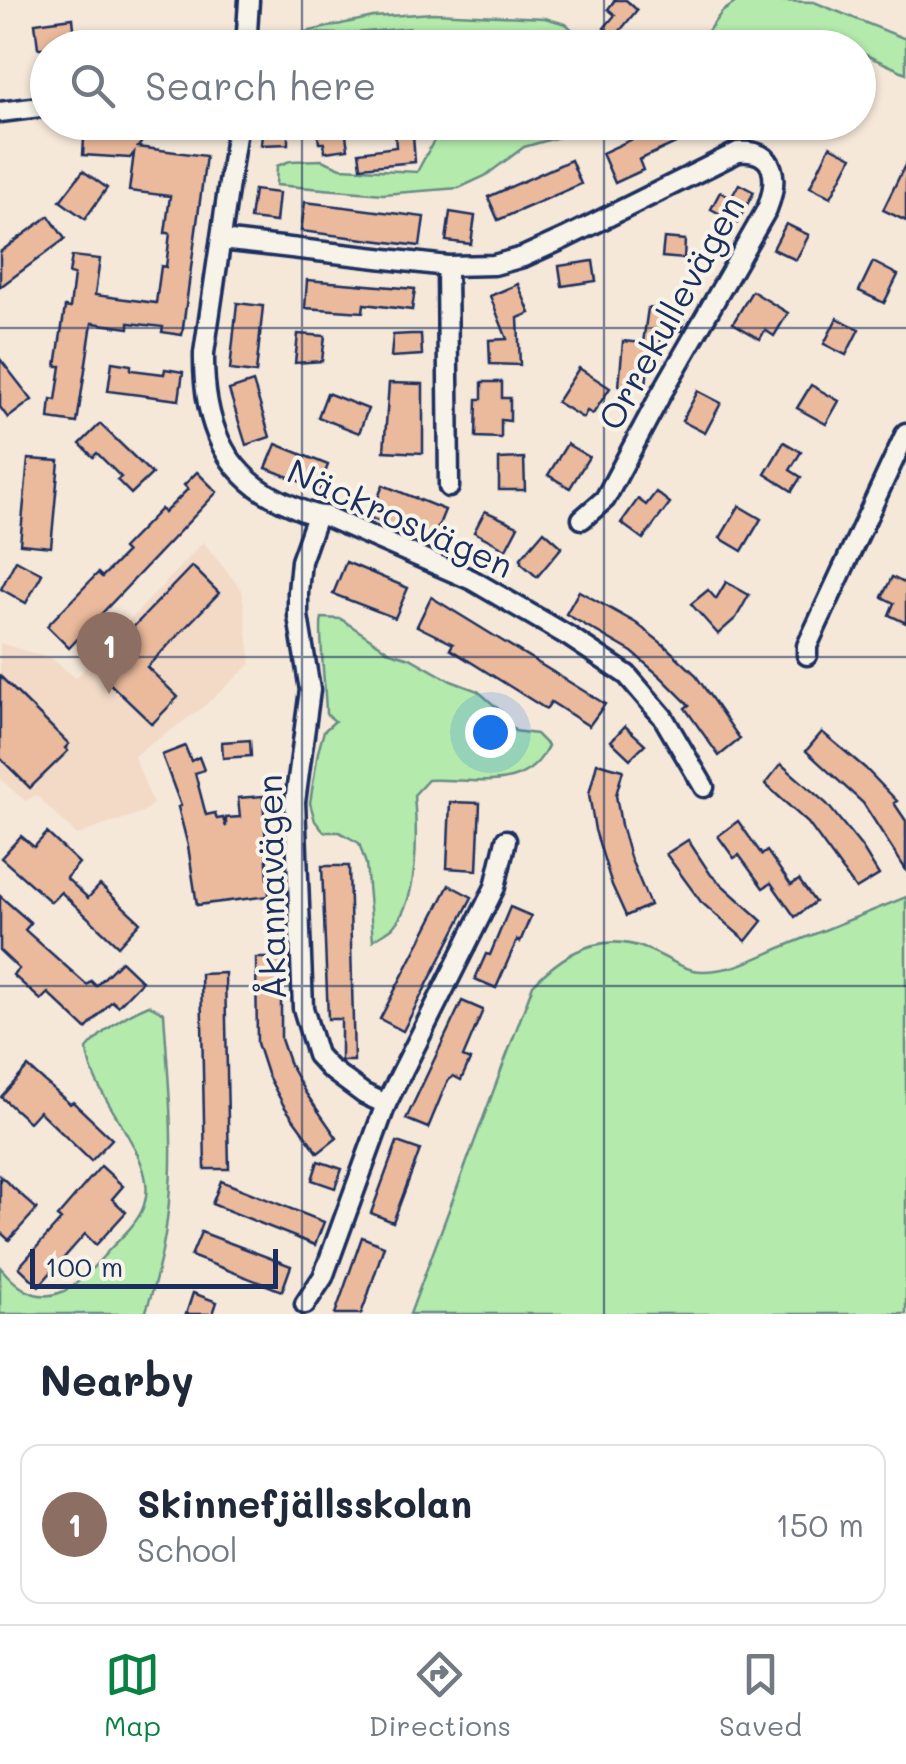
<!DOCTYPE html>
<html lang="en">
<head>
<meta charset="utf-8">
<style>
  :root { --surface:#fff; --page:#f2f2f3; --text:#1f2937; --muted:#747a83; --line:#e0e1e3; --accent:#0b8043 }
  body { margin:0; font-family:Mali,sans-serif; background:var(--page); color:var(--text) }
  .scale { position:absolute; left:30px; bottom:25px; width:248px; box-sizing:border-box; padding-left:10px; border:5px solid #1b2f5e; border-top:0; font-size:28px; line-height:35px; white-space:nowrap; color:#1b2f5e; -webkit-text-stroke:8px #f7f3e8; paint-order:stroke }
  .you { position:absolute; left:490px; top:732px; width:35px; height:35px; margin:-25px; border:8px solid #fff; border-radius:50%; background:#1a73e8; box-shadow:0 0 0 15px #1a73e833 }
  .badge { display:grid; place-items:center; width:65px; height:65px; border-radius:50%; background:var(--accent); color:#fff; font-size:32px; font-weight:700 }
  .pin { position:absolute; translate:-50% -82px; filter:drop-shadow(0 2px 5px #0008) }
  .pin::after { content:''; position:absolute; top:52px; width:35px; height:30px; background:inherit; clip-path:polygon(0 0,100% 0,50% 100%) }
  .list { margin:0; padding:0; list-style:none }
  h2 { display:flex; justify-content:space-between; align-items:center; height:130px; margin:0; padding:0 40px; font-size:42px }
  h2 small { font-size:32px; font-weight:400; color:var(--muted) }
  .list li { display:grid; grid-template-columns:65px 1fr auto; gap:30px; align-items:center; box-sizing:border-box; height:160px; margin:0 20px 20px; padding:0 20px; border:2px solid var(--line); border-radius:20px }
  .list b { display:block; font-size:38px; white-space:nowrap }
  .list p { margin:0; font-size:32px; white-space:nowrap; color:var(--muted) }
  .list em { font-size:32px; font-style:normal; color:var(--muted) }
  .icon { flex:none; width:55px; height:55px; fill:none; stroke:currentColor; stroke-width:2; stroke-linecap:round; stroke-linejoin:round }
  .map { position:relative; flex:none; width:906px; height:1314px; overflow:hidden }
  .search { position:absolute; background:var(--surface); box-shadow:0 2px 8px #0004; left:30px; right:30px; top:30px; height:110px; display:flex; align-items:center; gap:25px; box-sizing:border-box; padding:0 35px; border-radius:55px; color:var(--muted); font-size:38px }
  .sheet { height:310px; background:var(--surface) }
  nav { display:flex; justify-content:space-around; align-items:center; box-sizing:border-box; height:140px; border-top:2px solid var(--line); background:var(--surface); font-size:28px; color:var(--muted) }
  nav a { display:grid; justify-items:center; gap:5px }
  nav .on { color:var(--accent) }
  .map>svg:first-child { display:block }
  .built { fill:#f2dac7 }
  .green { fill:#b4eaac; stroke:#688c85; stroke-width:2.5 }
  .building { fill:#ebba9c; stroke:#1b2f5e; stroke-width:2.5 }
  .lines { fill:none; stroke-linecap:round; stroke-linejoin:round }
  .street-casing { stroke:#1b2f5e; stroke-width:25 }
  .street { stroke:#f7f3e8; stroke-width:18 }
  .grid { fill:none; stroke:#1b2f5e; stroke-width:2.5; stroke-opacity:0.55 }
  .labels { text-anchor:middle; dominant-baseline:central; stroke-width:8; stroke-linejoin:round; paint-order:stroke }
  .street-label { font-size:35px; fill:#1b2f5e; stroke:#f7f3e8 }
</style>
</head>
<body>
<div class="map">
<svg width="906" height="1314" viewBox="0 0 906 1314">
  <rect width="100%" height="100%" fill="#f5e8d9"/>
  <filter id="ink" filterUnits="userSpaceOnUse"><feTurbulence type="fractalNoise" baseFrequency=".01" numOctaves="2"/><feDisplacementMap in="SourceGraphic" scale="20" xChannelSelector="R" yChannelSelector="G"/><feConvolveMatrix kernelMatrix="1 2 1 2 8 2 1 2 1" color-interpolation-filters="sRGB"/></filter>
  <g filter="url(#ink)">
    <path class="built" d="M203 542 242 590 251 664 201 709 134 756 153 804 143 812 77 835 36 795 25 801 0 779V643L52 659 76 678Z"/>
    <g class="green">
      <path d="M739 0 814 2 906 39V73L859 52 858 48 823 41H797L775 47H696L722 12Z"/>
      <path d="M433 13 545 18 566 24 592 47H414L410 28 343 34 301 33 373 17Z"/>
      <path d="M437 123H608L524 147 485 176 459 188 383 194 276 185 277 166 290 161 322 160 341 168 417 172 439 131Z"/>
      <path d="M322 618 341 619 390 652 410 658 451 681 478 691 502 712 515 731 536 734 548 746C526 795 471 778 428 780L414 795C417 831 420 898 393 927 387 932 379 936 373 940L366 864 359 843 339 832H324L315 821 310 803 318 752 324 731 335 721 326 714C326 696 318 627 322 618Z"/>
      <path d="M906 897V1314H410L533 985C564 952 603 930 649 950 684 965 686 977 728 968 747 964 767 953 785 946 825 930 866 913 906 897Z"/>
      <path d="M149 1005 164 1013C171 1120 182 1210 145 1314H0V1267C15 1285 34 1302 59 1293 78 1287 98 1262 111 1248 123 1236 139 1221 144 1205 161 1157 90 1098 87 1049 105 1028 124 1015 149 1005Z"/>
    </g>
    <g class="building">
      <path d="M615 0H626L637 10 615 37 604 28 615 15 608 9Z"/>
      <path d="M73 18 76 48H38L35 23Z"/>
      <path d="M263 122H288V144L261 145Z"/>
      <path d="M316 122H344L348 149 325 152 324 143H319Z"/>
      <path d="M394 122H412L415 162 361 167 359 152 396 147Z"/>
      <path d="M662 122H687L693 135 639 160 643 170 615 183 602 153 652 130 651 128Z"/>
      <path d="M85 123 147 127 146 136 138 147 206 156 182 335 162 332 163 327 129 323V328L92 323 77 423 49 419 51 399 56 400 61 366H56L65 307 70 308 74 275 69 274 72 256 100 259 95 295 156 303 161 266 166 267 170 233H165L170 196 129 191 134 153 130 158 83 155Z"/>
      <path d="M830 146 852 157 831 197 810 187Z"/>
      <path d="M571 160 581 184 498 220 488 197Z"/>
      <path d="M906 163V221L883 210Z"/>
      <path d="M83 171 107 188 85 219 60 201Z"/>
      <path d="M739 184 754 192 737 223 711 209 720 192 731 198Z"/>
      <path d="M254 190 279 193 276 222 250 219Z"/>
      <path d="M305 202 424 217 420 246 301 231Z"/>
      <path d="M450 212 475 216 471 244 446 241Z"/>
      <path d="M49 216 65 239 0 287V252Z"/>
      <path d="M786 224 809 235 796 260 773 249Z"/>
      <path d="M664 238 685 240 684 259 662 257Z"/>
      <path d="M593 261 596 281 562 286 559 266Z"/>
      <path d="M873 262 898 275 884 303 859 291Z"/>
      <path d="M307 280 415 289 412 310 364 304 363 312 305 308Z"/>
      <path d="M518 284 530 313 518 318 520 365 490 364 489 340 507 339 490 296Z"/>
      <path d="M752 291 788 313 774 336 765 330 760 339 733 323Z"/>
      <path d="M237 303 263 306 256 373 230 370Z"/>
      <path d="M648 308 684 313 682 331 662 328 659 364 648 363 646 388 619 386 623 341 643 343Z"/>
      <path d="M837 318 859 329 846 355 824 344Z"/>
      <path d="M298 334 325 336 322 361 295 363Z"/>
      <path d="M411 334H421L422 355 391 357 393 335Z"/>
      <path d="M0 359 32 400 8 418 0 407Z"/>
      <path d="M112 362 131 365V370L164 374 165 369 183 372 179 400 108 391Z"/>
      <path d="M579 368 610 388 593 414 587 411 583 418 557 402Z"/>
      <path d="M253 382 270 437 246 445 229 390Z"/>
      <path d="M482 382H502V398H510V421L501 420V438L476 437 477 399H482Z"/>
      <path d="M389 383 423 384V453L384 451Z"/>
      <path d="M811 385 839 401 826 424 797 408Z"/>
      <path d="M698 391 721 403 705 433 682 421Z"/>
      <path d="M327 393 368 409 359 433 318 417Z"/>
      <path d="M100 424 152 474 131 494 117 480 121 477 97 453 93 457 80 444Z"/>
      <path d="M784 442 801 452 790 470 801 477 792 491 765 474Z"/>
      <path d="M276 444 328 465 319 489 266 468Z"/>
      <path d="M567 444 589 457 570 488 548 475Z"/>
      <path d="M524 458 525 490H499V459Z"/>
      <path d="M28 459 59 461 51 547 20 544Z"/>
      <path d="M197 472 217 492 69 648 47 626 98 573 102 577 126 553 122 549 161 509 164 513 188 489 184 485Z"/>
      <path d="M383 485 445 510 432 542 370 518Z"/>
      <path d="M656 492 670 503 643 539 621 523 638 499 646 505Z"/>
      <path d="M739 506 761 519 742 551 720 538Z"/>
      <path d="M485 511 518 526 506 549 474 532Z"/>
      <path d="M544 531 562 547 537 577 521 563V558Z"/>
      <path d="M16 560 42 574 26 603 1 589Z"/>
      <path d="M346 562 408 588 395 618 333 594Z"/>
      <path d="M192 566 219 593 147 667 178 697 152 724 106 680 129 657 116 645Z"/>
      <path d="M892 577 904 583 906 580V623L889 615 894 603 882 597Z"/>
      <path d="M726 582 749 595 736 618 718 634 691 604 708 590 716 599Z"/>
      <path d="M579 591 636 623 664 645 694 673 740 739 719 756 685 708 689 705 661 677 632 652 566 614Z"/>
      <path d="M431 597 605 704 589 726 551 702 546 709 450 649 453 644 417 626Z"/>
      <path d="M0 676 69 744 65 748 68 751 30 788 0 758Z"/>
      <path d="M625 726 645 744 630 759 611 741Z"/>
      <path d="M822 732 865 768 897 801 894 803 906 821V870L863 803 806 751Z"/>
      <path d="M250 740 251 756 223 758 222 742Z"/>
      <path d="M185 746 191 761 199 757 204 770 195 773 206 815 215 813 217 819 223 818 226 827V818L240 817 238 798 263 796 269 896 197 905 188 846 178 807 181 806 162 755Z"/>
      <path d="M597 763 623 770 616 795 621 825 630 857 650 905 626 916 612 885 595 830 589 794Z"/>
      <path d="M781 764 827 804 861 846 879 875 856 889 808 823 765 784Z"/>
      <path d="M450 802 480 803 477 870 447 868Z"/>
      <path d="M738 821 762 855 767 851 791 885 799 880 815 902 795 917 771 883 763 888 739 855 734 858 718 836Z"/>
      <path d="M47 833 79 863 66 878 88 898 100 885 140 922 118 946 61 892 51 902 1 858 21 836 34 847Z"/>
      <path d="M688 840 711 875 762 921 746 941 701 902 666 854Z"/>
      <path d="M322 866H349L354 1061H341V1019H328Z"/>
      <path d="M449 885 472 897 403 1031 380 1019Z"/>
      <path d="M0 896 31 923 25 930 87 985 91 981 96 986 121 961 142 981 118 1006 112 1001 86 1029 48 993 41 1000 13 975 19 969 0 951Z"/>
      <path d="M510 907 531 916 520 942 517 940 496 988 475 979 486 954 490 955Z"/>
      <path d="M256 958H281V1039L290 1065 305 1092 337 1138 318 1153 284 1106 267 1074 257 1043Z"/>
      <path d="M225 973 229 1169H205L201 974Z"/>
      <path d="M462 1001 483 1010 463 1057 470 1060 461 1080 453 1076 447 1082 428 1128 406 1119Z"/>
      <path d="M28 1067 70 1104 73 1102 112 1139 91 1161 39 1111 29 1122 1 1097Z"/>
      <path d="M397 1142 420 1150 393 1222 371 1213Z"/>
      <path d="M318 1161 342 1169 335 1188 312 1180Z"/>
      <path d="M101 1166 123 1186 112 1199 126 1212 96 1245 85 1234 39 1286 19 1267 61 1220 57 1217Z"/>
      <path d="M0 1176 37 1209 9 1240 0 1232Z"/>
      <path d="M221 1181 324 1222 315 1245 212 1204Z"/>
      <path d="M201 1232 291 1266 282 1291 191 1256Z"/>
      <path d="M362 1237 384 1246 368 1295 361 1314H335Z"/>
      <path d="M193 1293 217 1302 213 1314H186Z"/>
    </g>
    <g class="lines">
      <defs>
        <g id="street">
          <path d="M246 48 249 0"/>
          <path d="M0 112 48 106"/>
          <path d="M238 122 204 353C203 416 220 473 281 501 295 507 310 516 325 516L472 580 570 637 627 675 663 717 704 787"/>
          <path d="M221 240 447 266 494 265 523 257 565 238 738 152C778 148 778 181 767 209L660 396 605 499 582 519"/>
          <path d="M447 266 449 487"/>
          <path d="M317 516 301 561 298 592V616L310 690 295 802 303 1008 317 1055 329 1068 364 1094 386 1104"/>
          <path d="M807 655V646L906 433"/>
          <path d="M305 1304 323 1277 386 1104 495 887 506 840"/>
        </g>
      </defs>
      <use href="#street" class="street-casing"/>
      <use href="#street" class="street"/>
    </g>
  </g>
  <path class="grid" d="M302 0V48M604 0V48M302 122V1314M604 122V1314M0 328H906M0 657H906M0 986H906"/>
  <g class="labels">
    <g class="street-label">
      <text transform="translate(670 312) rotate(-61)">Orrekullevägen</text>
      <text transform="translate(401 517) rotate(24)">Näckrosvägen</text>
      <text transform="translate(270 887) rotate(-91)">Åkannavägen</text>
    </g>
  </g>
</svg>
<div class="scale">100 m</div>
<div class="you"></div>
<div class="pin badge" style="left:109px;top:694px;background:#8d6e63">1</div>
<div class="search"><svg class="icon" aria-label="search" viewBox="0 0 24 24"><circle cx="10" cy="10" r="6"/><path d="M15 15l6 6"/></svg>Search here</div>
</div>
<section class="sheet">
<h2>Nearby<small></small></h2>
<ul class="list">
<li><span class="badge" style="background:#8d6e63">1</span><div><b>Skinnefjällsskolan</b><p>School</p></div><em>150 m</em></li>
</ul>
</section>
<nav>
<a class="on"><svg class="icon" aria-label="map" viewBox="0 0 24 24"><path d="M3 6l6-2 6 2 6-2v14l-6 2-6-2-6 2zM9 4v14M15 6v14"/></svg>Map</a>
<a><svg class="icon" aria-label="directions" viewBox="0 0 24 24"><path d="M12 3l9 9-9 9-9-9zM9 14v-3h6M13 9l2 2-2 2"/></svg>Directions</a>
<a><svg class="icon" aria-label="saved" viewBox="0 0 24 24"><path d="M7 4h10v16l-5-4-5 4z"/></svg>Saved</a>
</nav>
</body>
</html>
